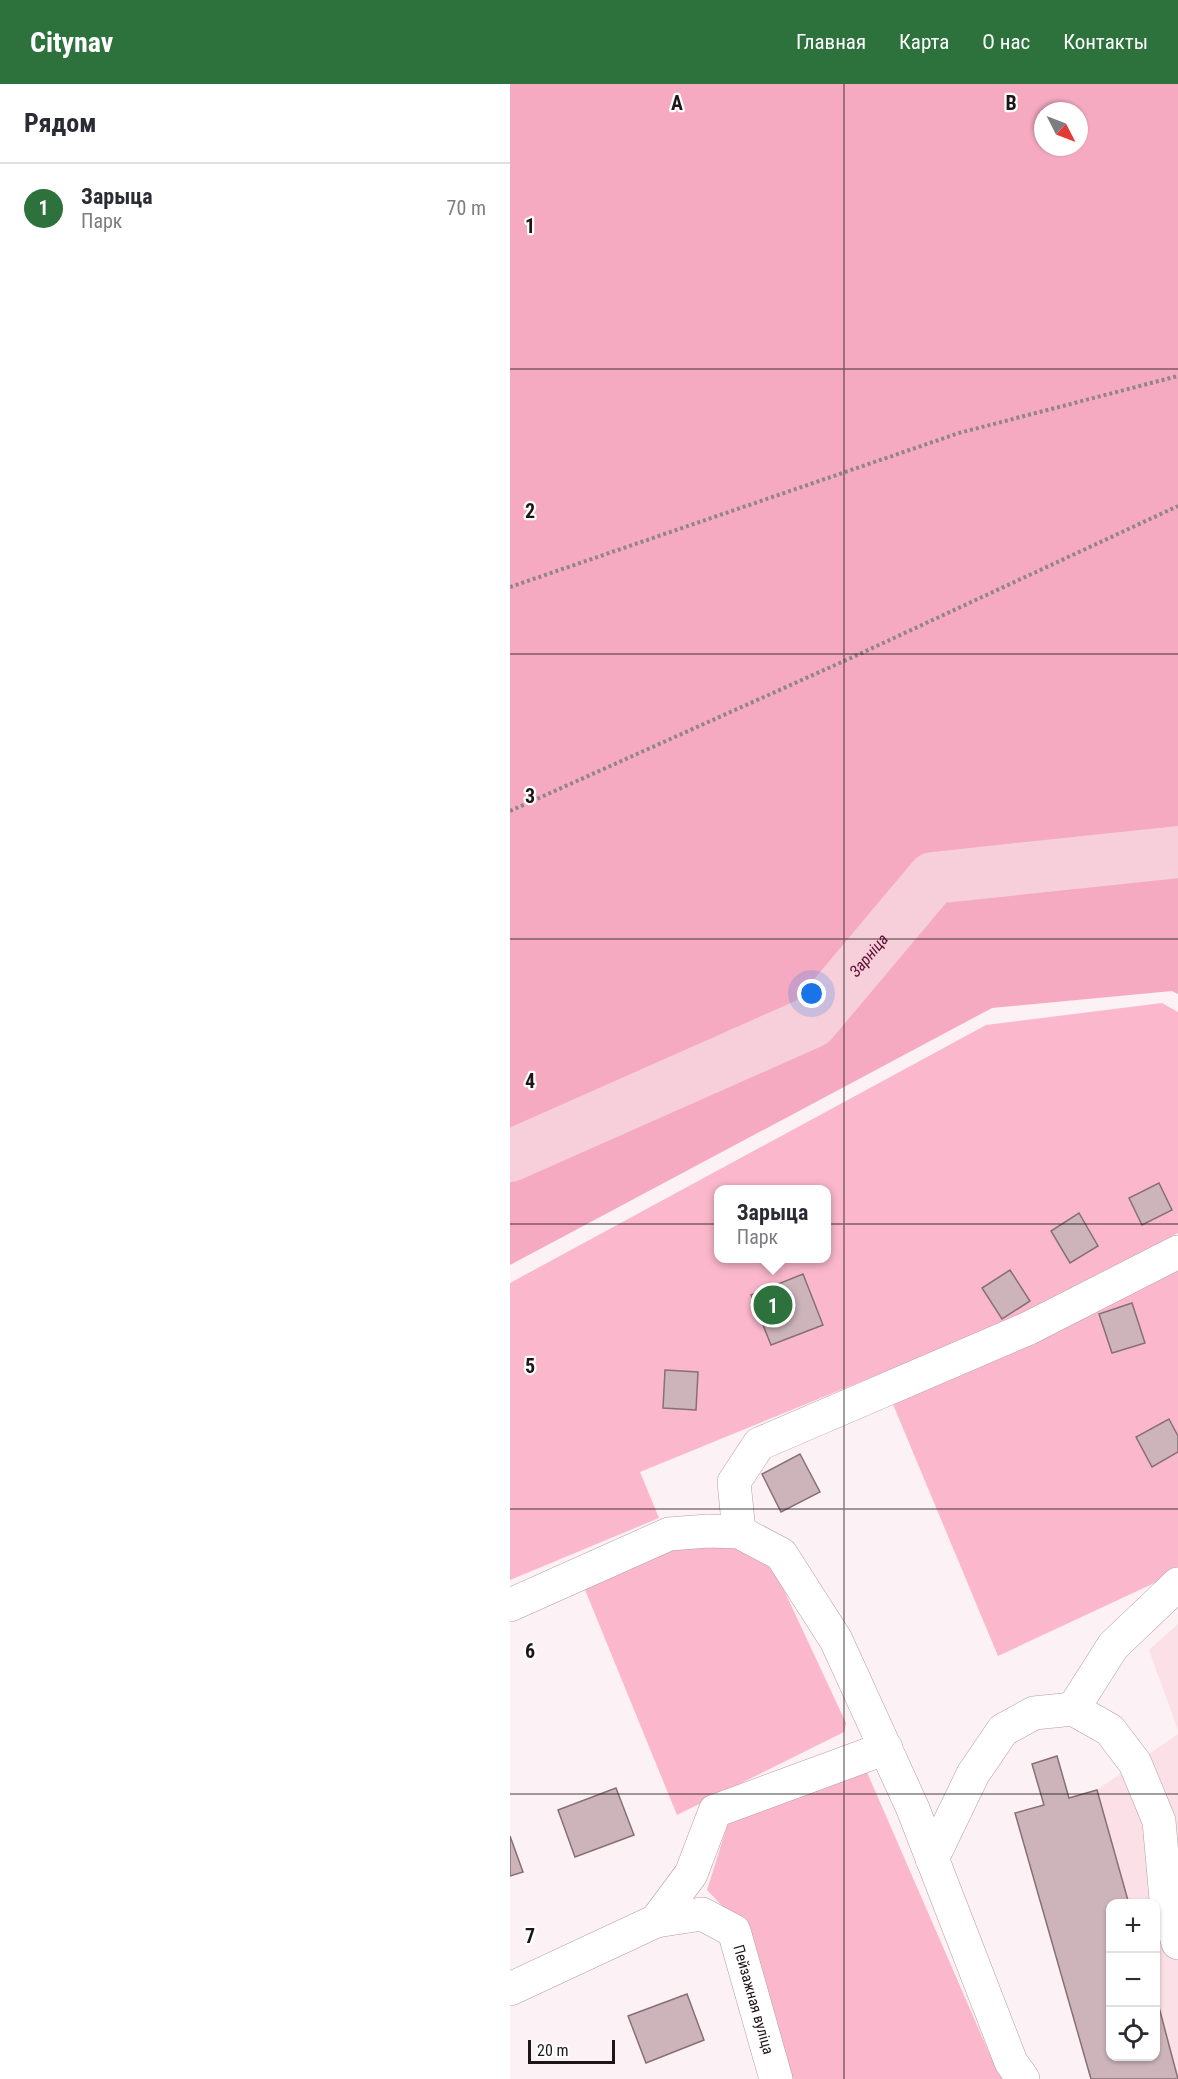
<!DOCTYPE html>
<html lang="ru">
<head>
<meta charset="utf-8">
<style>
  :root { --surface:#fff; --page:#f7f7f7; --text:#2b2b33; --muted:#7c7c81; --line:#e1e1e2; --accent:#2d713c }
  body { margin:0; font-family:"Roboto Condensed",sans-serif; background:var(--page); color:var(--text) }
  .controls { position:absolute; right:18px; bottom:18px; display:grid; overflow:hidden; border-radius:12px; box-shadow:0 2px 4px #0004 }
  .controls button { width:54px; height:54px; display:grid; place-items:center; padding:0; border:0; border-bottom:2px solid var(--line); background:var(--surface); color:var(--text); font:30px sans-serif }
  .compass { position:absolute; left:524px; top:18px; width:54px; height:54px; border-radius:50%; background:var(--surface); box-shadow:0 2px 4px #0004; rotate:132deg }
  .scale { position:absolute; left:18px; bottom:15px; width:87px; box-sizing:border-box; padding-left:6px; border:3px solid #1e1518; border-top:0; font-size:16px; line-height:21px; white-space:nowrap; color:#1e1518; -webkit-text-stroke:4px #fff; paint-order:stroke }
  .you { position:absolute; left:302px; top:910px; width:21px; height:21px; margin:-15px; border:4px solid #fff; border-radius:50%; background:#1a73e8; box-shadow:0 0 0 9px #1a73e833 }
  .badge { display:grid; place-items:center; width:39px; height:39px; border-radius:50%; background:var(--accent); color:#fff; font-size:20px; font-weight:700 }
  .pin { position:absolute; translate:-50% -50%; border:3px solid #fff; box-shadow:0 2px 6px #0006 }
  .popup { position:absolute; left:204px; top:1101px; width:117px; height:78px; box-sizing:border-box; display:grid; place-content:center; border-radius:12px; background:var(--surface); filter:drop-shadow(0 2px 4px #0005); font-size:20px; white-space:nowrap; color:var(--muted) }
  .popup b { font-size:22px; color:var(--text) }
  .popup::after { content:''; position:absolute; left:50%; top:100%; margin-left:-12px; border:12px solid transparent; border-top-color:var(--surface) }
  .list { margin:0; padding:0; list-style:none }
  h2 { display:flex; justify-content:space-between; align-items:center; height:78px; margin:0; padding:0 24px; font-size:26px }
  h2 small { font-size:20px; font-weight:400; color:var(--muted) }
  .list li { display:grid; grid-template-columns:39px 1fr auto; gap:18px; align-items:center; box-sizing:border-box; height:90px; padding:0 24px; border-top:2px solid var(--line) }
  .list b { display:block; font-size:22px; white-space:nowrap }
  .list p { margin:0; font-size:20px; white-space:nowrap; color:var(--muted) }
  .list em { font-size:20px; font-style:normal; color:var(--muted) }
  .icon { flex:none; width:33px; height:33px; fill:none; stroke:currentColor; stroke-width:2; stroke-linecap:round; stroke-linejoin:round }
  .map { position:relative; flex:none; width:668px; height:1995px; overflow:hidden }
  header { display:flex; align-items:center; gap:36px; box-sizing:border-box; height:84px; padding:0 30px; background:var(--accent); color:#fff }
  header strong { font-size:28px }
  nav { display:flex; gap:33px; margin-inline-start:auto; font-size:21px }
  main { display:flex }
  aside { flex:1; background:var(--surface) }
  .map>svg:first-child { display:block }
  .built { fill:#fbe0e7; fill-rule:evenodd }
  .green { fill:#fbb8cd; fill-rule:evenodd }
  .forest { fill:#f5aac2; fill-rule:evenodd }
  .lines { fill:none; stroke-linecap:round; stroke-linejoin:round }
  .river { stroke:#f6cfdb; stroke-width:52 }
  .building { fill:#cdb4bb; stroke:#867076; stroke-width:1.5 }
  .minor-casing { stroke:#b59ca3; stroke-width:34 }
  .path { stroke:#908689; stroke-width:4; stroke-dasharray:3 3; stroke-linecap:butt }
  .minor { stroke:#fff; stroke-width:33 }
  .grid { fill:none; stroke:#1e1518; stroke-width:1.5; stroke-opacity:0.55 }
  .labels { text-anchor:middle; dominant-baseline:central; stroke-width:4.5; stroke-linejoin:round; paint-order:stroke }
  .street-label { font-size:15px; fill:#1e1518; stroke:#fff }
  .water-label { font-size:16px; font-style:italic; fill:#5f0e33; stroke:#fff }
  .grid-label { font-size:20px; text-anchor:middle; font-weight:bold; fill:#1e1518; stroke:#fff; stroke-width:4.5; stroke-linejoin:round; paint-order:stroke }
</style>
</head>
<body>
<header>
<strong>Citynav</strong>
<nav><a>Главная</a><a>Карта</a><a>О нас</a><a>Контакты</a></nav>
</header>
<main>
<aside>
<h2>Рядом<small></small></h2>
<ul class="list">
<li><span class="badge">1</span><div><b>Зарыца</b><p>Парк</p></div><em>70 m</em></li>
</ul>
</aside>
<div class="map">
<svg width="668" height="1995" viewBox="0 0 668 1995">
  <rect width="100%" height="100%" fill="#fcf1f4"/>
  <g class="built">
    <path d="M668 1540V1646L639 1566Z"/>
    <path d="M668 1650V1995H581L505 1729 587 1706ZM600 1820H646V1972H600Z"/>
  </g>
  <g class="green">
    <path d="M652 919 668 928V1149L482 1244 130 1388 149 1434 0 1496V1199L476 941ZM209 1106H317V1174H209Z"/>
    <path d="M668 1179V1488L488 1572 382 1318Z"/>
    <path d="M196 1452 259 1474 336 1639 334 1648 167 1731 71 1496Z"/>
    <path d="M356 1686 487 1987 493 1995H280L218 1828 197 1806 219 1736Z"/>
  </g>
  <path class="forest" d="M0 0H668V910L662 907 482 924 0 1181ZM533 27H569V63H533Z"/>
  <g class="lines">
    <path class="river" id="s1" d="M0 1072 302 938 423 794 668 768"/>
  </g>
  <g class="building">
    <path d="M649 1099 662 1126 632 1141 619 1114Z"/>
    <path d="M569 1129 588 1162 560 1179 541 1147Z"/>
    <path d="M500 1186 520 1217 492 1235 472 1204Z"/>
    <path d="M293 1190 313 1241 261 1261 241 1211Z"/>
    <path d="M622 1219 635 1259 602 1269 589 1230Z"/>
    <path d="M155 1286 188 1288 186 1326 153 1324Z"/>
    <path d="M659 1335 668 1352V1368L642 1383 626 1353Z"/>
    <path d="M290 1370 310 1408 271 1428 252 1390Z"/>
    <path d="M547 1672 559 1714 587 1706 619 1820H600V1972H646V1912L668 1995H581L505 1729 534 1721 522 1680Z"/>
    <path d="M106 1704 124 1751 65 1773 48 1726Z"/>
    <path d="M0 1752 13 1788 0 1792Z"/>
    <path d="M177 1910 194 1956 136 1979 118 1932Z"/>
  </g>
  <g class="lines">
    <defs>
      <g id="minor">
        <path d="M229 1448 224 1398 249 1360 519 1244 668 1168"/>
        <path d="M0 1521 159 1450 198 1447 229 1448 271 1470 326 1556 403 1725 501 1978 513 1995"/>
        <path d="M563 1625 603 1562 668 1500"/>
        <path d="M422 1775 463 1690 493 1646 524 1629 563 1625 600 1646 625 1679 649 1737 656 1815 668 1859"/>
        <path id="s2" d="M146 1837 192 1830 224 1847 266 1995"/>
        <path d="M0 1905 146 1837 181 1790 205 1727 376 1664"/>
      </g>
    </defs>
    <use href="#minor" class="minor-casing"/>
    <g class="path">
      <path d="M0 503 449 349 668 292"/>
      <path d="M0 727 343 573 668 422"/>
    </g>
    <use href="#minor" class="minor"/>
  </g>
  <path class="grid" d="M334 0V1995M0 285H668M0 570H668M0 855H668M0 1140H668M0 1425H668M0 1710H668"/>
  <g class="labels">
    <g class="street-label">
      <text stroke="none"><textPath href="#s2" startOffset="154">Пейзажная вуліца</textPath></text>
    </g>
    <g class="water-label">
      <text stroke="none"><textPath href="#s1" startOffset="418">Зарніца</textPath></text>
    </g>
  </g>
  <g class="grid-label">
    <text x="167" y="26">A</text>
    <text x="501" y="26">B</text>
    <text x="20" y="149">1</text>
    <text x="20" y="434">2</text>
    <text x="20" y="719">3</text>
    <text x="20" y="1004">4</text>
    <text x="20" y="1289">5</text>
    <text x="20" y="1574">6</text>
    <text x="20" y="1859">7</text>
  </g>
</svg>
<div class="controls">
<button>+</button>
<button>−</button>
<button><svg class="icon" aria-label="locate" viewBox="0 0 24 24"><circle cx="12" cy="12" r="6"/><path d="M12 2v4M12 18v4M2 12h4M18 12h4"/></svg></button>
</div>
<svg class="compass" viewBox="-18 -18 36 36"><path d="M0-13l5 13h-10z" fill="#e53935"/><path d="M0 13l5-13h-10z" fill="#7c7c81"/></svg>
<div class="scale">20 m</div>
<div class="you"></div>
<div class="pin badge" style="left:263px;top:1221px">1</div>
<div class="popup"><b>Зарыца</b>Парк</div>
</div>
</main>
</body>
</html>
